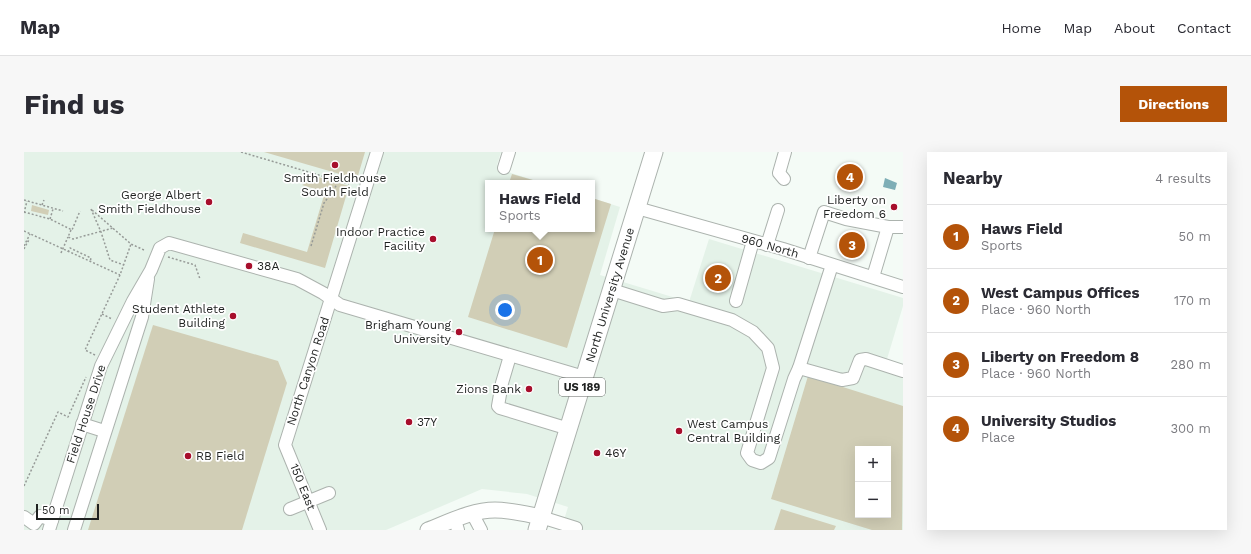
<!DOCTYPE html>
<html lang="en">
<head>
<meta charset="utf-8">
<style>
  :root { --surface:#fff; --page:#f7f7f7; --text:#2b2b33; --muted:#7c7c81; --line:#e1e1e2; --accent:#b45309 }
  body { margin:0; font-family:"Work Sans",sans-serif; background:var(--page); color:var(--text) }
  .controls { position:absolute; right:12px; bottom:12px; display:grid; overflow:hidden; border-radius:0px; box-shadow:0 4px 16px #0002 }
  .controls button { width:36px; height:36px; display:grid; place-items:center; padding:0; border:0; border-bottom:1px solid var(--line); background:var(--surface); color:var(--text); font:20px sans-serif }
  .scale { position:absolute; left:12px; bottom:10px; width:63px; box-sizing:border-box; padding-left:4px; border:2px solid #1f2120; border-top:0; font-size:11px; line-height:14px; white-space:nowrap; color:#1f2120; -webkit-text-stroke:3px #fff; paint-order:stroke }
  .you { position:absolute; left:481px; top:158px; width:14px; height:14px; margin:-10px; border:3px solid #fff; border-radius:50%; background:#1a73e8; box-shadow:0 0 0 6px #1a73e833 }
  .badge { display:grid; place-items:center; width:26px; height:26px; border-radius:50%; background:var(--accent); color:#fff; font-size:13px; font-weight:700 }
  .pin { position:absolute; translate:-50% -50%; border:2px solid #fff; box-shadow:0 1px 4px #0006 }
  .popup { position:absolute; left:461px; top:28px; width:110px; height:52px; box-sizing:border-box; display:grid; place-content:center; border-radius:0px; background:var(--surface); filter:drop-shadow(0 1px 3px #0005); font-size:13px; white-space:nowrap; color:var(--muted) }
  .popup b { font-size:15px; color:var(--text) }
  .popup::after { content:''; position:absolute; left:50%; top:100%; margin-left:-8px; border:8px solid transparent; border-top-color:var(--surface) }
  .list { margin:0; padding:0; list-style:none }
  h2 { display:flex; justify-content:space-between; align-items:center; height:52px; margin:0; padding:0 16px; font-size:17px }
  h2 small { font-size:13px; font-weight:400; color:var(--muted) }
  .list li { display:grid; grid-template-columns:26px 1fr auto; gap:12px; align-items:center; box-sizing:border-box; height:64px; padding:0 16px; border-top:1px solid var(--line) }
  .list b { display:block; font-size:15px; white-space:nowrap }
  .list p { margin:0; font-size:13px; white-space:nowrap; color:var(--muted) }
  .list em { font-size:13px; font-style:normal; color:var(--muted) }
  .map { position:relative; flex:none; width:879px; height:378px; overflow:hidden; border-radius:0px }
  header { display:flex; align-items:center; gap:24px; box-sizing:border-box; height:56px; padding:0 20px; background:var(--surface); border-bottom:1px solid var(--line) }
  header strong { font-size:19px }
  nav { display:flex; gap:22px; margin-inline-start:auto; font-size:14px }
  .intro { display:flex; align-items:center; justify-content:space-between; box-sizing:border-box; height:96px; padding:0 24px }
  h1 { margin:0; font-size:28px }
  .button { padding:10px 18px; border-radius:0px; background:var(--accent); color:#fff; font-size:14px; font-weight:700 }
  main { display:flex; gap:24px; padding:0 24px }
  aside { flex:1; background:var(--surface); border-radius:0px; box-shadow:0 4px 16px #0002 }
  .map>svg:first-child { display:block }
  .built { fill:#e4f2e8; fill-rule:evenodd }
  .green { fill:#d1ceb6; fill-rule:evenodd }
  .water { fill:#7eaeb6 }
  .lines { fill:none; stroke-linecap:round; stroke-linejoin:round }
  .minor-casing { stroke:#acb3ae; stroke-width:14 }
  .major-casing { stroke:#acb3ae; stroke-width:17 }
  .highway-casing { stroke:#acb3ae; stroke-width:19 }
  .path { stroke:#969a97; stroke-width:1.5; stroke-dasharray:2 2; stroke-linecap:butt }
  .minor { stroke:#fff; stroke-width:12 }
  .major { stroke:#fff; stroke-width:15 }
  .highway { stroke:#fff; stroke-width:17 }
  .poi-dot { fill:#a70e2c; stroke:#fff; stroke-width:1.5 }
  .labels { text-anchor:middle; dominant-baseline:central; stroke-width:3.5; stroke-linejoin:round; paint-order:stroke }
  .shield { fill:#fff; stroke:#626463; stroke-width:1 }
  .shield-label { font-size:11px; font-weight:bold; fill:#1f2120 }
  .poi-label { font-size:12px; fill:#1f2120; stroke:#fff; text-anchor:end }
  .street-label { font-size:12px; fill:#1f2120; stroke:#fff }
</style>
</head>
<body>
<header>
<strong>Map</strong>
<nav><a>Home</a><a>Map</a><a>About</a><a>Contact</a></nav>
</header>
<div class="intro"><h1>Find us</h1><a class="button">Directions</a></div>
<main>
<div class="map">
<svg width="879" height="378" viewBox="0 0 879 378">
  <rect width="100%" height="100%" fill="#f4fbf6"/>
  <path class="built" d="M0 0H477L473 13 487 21 519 31H464V77H568V46L596 55 576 123 665 150 685 87 879 146V154L863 207 879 212V378H537L544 355 503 342 458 337 362 378H0ZM834 297H864V363H834Z"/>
  <g class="green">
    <path d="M240 0H341L333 27Z"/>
    <path d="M488 22 519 31H485Z"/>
    <path d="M294 25 325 34 301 116 216 91 219 81 283 100 301 40 278 33Z"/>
    <path d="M568 46 587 52 543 196 444 165 471 77H568Z"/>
    <path d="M8 53 25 58 24 63 7 59Z"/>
    <path d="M129 173 254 209 263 231 218 378H64Z"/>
    <path d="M784 224 879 254 878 378H848L747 347ZM834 297H864V363H834Z"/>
    <path d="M757 357 812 374 810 378H750Z"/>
  </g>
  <path class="water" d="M861 26 873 31 871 38 859 35Z"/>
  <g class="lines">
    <defs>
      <g id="minor">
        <path d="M480 16 485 0"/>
        <path d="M760 27 755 21 761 0"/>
        <path d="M613 56 759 97 879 135"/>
        <path d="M864 75H879"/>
        <path d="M743 93 754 58"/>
        <path d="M785 106 800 60 822 67 864 75 849 125"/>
        <path d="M588 138 639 154 654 152 708 168 729 180 744 196 749 216 723 301 728 308 737 311 745 306 770 227 775 216 808 113"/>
        <path d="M712 149 729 89"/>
        <path d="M486 204 478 231 474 254 476 256 545 277"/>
        <path d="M775 216 818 228 829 226 836 208 842 207 879 219"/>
        <path d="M58 272 80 279"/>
        <path d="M266 357 305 341"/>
        <path d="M448 361 457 378"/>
        <path d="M0 365 10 372 16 364 28 368"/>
        <path d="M517 365 552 376"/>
        <path d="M431 368 434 378"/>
        <path d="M25 378 77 214 109 149 127 118 136 96 145 91 273 127 299 141 316 153 560 225"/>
        <path d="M50 378 118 165 124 127"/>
        <path d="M296 378 261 293 353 0"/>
      </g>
      <path id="major" d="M404 378C425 370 448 358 471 358 486 358 502 362 517 365"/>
      <path id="highway" d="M513 378 630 0"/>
    </defs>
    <use href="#minor" class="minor-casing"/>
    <use href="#major" class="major-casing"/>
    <use href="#highway" class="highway-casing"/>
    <g class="path">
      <path d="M217 0 325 32"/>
      <path d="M0 48 39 59"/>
      <path d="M18 53 20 48"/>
      <path d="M67 57 77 80 86 108 100 113"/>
      <path d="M68 58 107 92 120 98"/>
      <path d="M0 60 26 67 48 78 56 59"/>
      <path d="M0 61 3 49"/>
      <path d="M26 67 29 57"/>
      <path d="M47 78 44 85 49 87 89 76"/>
      <path d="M0 79 96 123"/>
      <path d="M0 94 6 82"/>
      <path d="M287 94 300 51 311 36 314 28"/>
      <path d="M0 97 4 89 6 90"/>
      <path d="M44 100 46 96 67 106 66 110"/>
      <path d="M37 101 44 85"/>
      <path d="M144 105 171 113 176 127"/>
      <path d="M78 162 88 167"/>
      <path d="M71 203 61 198 96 123 107 92"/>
      <path d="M0 334 34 260 44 265 62 225"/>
    </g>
    <use href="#minor" class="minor"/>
    <use href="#major" class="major"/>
    <use href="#highway" class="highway"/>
  </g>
  <g class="poi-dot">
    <circle cx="311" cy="13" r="4"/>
    <circle cx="185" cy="50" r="4"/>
    <circle cx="870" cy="55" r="4"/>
    <circle cx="409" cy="87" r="4"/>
    <circle cx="225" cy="114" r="4"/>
    <circle cx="209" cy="164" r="4"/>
    <circle cx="435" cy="180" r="4"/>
    <circle cx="505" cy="237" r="4"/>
    <circle cx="385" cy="270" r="4"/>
    <circle cx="655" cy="279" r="4"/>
    <circle cx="573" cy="301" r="4"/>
    <circle cx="164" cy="304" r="4"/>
  </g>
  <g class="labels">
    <rect class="shield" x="535" y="226" width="46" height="18" rx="3"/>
    <g class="shield-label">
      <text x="558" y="235">US 189</text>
    </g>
    <g class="poi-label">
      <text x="311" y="26" text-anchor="middle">Smith Fieldhouse<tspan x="311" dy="14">South Field</tspan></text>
      <text x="177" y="43">George Albert<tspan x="177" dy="14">Smith Fieldhouse</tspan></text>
      <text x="862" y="48">Liberty on<tspan x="862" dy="14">Freedom 6</tspan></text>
      <text x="401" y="80">Indoor Practice<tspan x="401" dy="14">Facility</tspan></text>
      <text x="233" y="114" text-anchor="start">38A</text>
      <text x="201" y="157">Student Athlete<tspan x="201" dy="14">Building</tspan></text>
      <text x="427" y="173">Brigham Young<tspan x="427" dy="14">University</tspan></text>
      <text x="497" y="237">Zions Bank</text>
      <text x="393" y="270" text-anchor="start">37Y</text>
      <text x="663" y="272" text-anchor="start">West Campus<tspan x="663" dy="14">Central Building</tspan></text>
      <text x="581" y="301" text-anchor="start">46Y</text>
      <text x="172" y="304" text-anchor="start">RB Field</text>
    </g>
    <g class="street-label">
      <text transform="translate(746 94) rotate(16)">960 North</text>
      <text transform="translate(586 143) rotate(-73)">North University Avenue</text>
      <text transform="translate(284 219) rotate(-72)">North Canyon Road</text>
      <text transform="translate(62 262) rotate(-72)">Field House Drive</text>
      <text transform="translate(279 335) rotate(68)">150 East</text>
    </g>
  </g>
</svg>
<div class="controls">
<button>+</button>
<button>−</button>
</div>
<div class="scale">50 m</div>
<div class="you"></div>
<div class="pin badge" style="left:516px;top:108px">1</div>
<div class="popup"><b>Haws Field</b>Sports</div>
<div class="pin badge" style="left:694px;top:126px">2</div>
<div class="pin badge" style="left:828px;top:93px">3</div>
<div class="pin badge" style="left:826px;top:25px">4</div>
</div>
<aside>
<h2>Nearby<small>4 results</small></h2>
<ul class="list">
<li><span class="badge">1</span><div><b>Haws Field</b><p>Sports</p></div><em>50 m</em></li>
<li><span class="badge">2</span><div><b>West Campus Offices</b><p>Place · 960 North</p></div><em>170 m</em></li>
<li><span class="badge">3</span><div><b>Liberty on Freedom 8</b><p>Place · 960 North</p></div><em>280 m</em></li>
<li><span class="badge">4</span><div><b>University Studios</b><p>Place</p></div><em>300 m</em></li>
</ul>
</aside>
</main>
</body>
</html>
